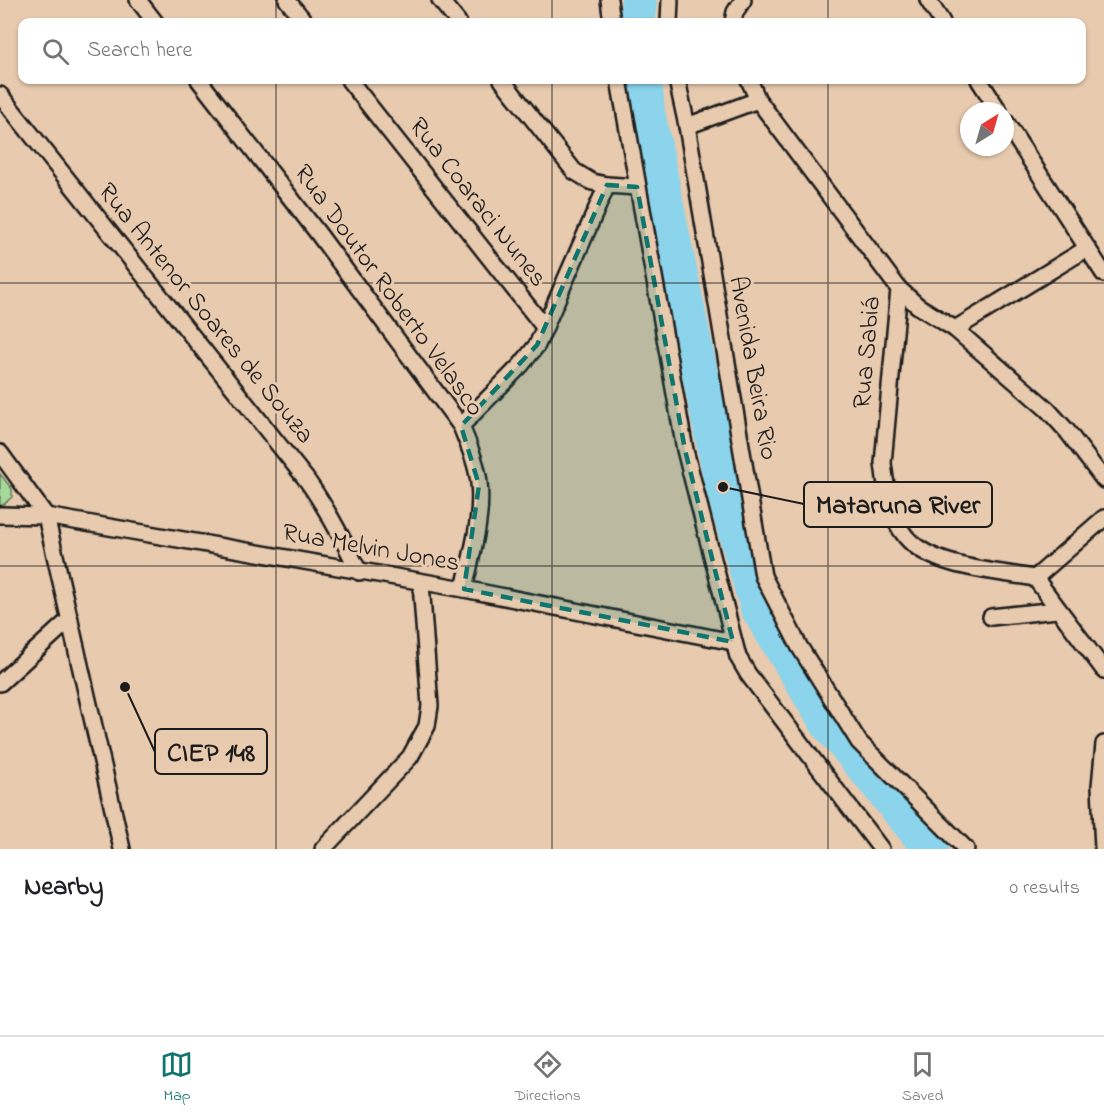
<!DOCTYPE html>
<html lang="en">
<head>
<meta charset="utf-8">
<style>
  :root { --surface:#fff; --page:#f6f6f6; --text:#202124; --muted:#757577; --line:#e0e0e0; --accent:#0f766e }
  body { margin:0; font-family:"Indie Flower",sans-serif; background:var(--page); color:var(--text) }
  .compass { position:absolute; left:960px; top:102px; width:54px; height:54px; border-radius:50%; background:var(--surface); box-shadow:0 2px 4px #0004; rotate:37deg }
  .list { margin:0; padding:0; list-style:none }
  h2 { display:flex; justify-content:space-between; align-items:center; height:78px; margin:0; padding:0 24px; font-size:26px }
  h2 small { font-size:20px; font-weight:400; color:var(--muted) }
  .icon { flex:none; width:33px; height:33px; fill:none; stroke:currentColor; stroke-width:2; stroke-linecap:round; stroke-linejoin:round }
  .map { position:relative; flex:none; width:1104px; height:849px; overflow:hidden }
  .search { position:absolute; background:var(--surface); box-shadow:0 2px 4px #0004; left:18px; right:18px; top:18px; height:66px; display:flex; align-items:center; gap:15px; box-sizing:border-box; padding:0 21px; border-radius:12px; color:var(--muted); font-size:22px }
  .sheet { height:186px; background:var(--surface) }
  nav { display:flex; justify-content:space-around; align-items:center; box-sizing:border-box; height:84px; border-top:2px solid var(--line); background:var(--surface); font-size:16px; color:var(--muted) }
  nav a { display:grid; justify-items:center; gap:3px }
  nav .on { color:var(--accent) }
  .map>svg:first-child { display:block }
  .green { fill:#a6da9c; stroke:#617b5c; stroke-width:1.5 }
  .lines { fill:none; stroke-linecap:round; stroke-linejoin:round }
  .river { stroke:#8bd4ec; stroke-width:36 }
  .street-casing { stroke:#1c1c1c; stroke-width:20 }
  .street { stroke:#e8caae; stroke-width:15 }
  .marked { fill:#0f766e; fill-opacity:0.2; stroke:#0f766e; stroke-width:4.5; stroke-dasharray:12 8; stroke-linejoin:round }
  .grid { fill:none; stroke:#1c1c1c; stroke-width:1.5; stroke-opacity:0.55 }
  .labels { text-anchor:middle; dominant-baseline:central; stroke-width:6; stroke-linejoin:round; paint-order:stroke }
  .street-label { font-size:26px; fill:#1c1c1c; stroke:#e8caae }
  .leader { fill:none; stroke:#1c1c1c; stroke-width:2 }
  .callout-dot { fill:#1c1c1c; stroke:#e8caae; stroke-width:2 }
  .callout { fill:#e8caae; stroke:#1c1c1c; stroke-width:2 }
  .callout-label { font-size:27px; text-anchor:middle; font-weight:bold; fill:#1c1c1c }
</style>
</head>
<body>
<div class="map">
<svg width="1104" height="849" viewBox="0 0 1104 849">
  <rect width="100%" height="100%" fill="#e8caae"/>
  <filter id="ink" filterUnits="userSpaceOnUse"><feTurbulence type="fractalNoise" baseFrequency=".0167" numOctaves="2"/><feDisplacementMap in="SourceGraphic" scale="12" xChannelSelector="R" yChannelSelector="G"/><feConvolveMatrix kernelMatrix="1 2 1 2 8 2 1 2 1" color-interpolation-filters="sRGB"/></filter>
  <g filter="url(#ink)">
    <path class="green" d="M0 474 12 489V497L3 505H0Z"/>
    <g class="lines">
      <g class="river">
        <path d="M637 22 639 0"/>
        <path d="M644 80 647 112 723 487 758 608 827 722 931 849"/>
      </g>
      <defs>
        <g id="street">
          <path d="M138 0 155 22"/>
          <path d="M287 0 305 22"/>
          <path d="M440 0 458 22"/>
          <path d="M609 0 612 22"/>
          <path d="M928 0 942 22"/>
          <path d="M669 22 670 0"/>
          <path d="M733 22 735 12 743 0"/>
          <path d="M199 80 317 232 461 426C468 444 477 463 479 483 483 518 471 556 464 589"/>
          <path d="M349 80 545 328"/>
          <path d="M502 80 574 171 592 182 607 185 637 187"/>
          <path d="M619 80 685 450 738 657 748 674 881 849"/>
          <path d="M677 80 687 126 763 576 799 646 859 742 966 849"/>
          <path d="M749 80 758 100 899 289 883 463C886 487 889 517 906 537 932 568 996 571 1035 578"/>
          <path d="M979 80 999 111"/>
          <path d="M0 95 306 479C327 508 343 539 359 572"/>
          <path d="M1005 121 1104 274"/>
          <path d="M687 126 758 100"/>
          <path d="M899 289 918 306 955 329 1086 249"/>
          <path d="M955 329 1047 409 1067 431 1104 480"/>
          <path d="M461 426 521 365 537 345 607 185"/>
          <path d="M0 453 46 516 122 849"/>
          <path d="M0 515 46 516 464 589 733 642"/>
          <path d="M1035 578 1104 670"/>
          <path d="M1035 578 1104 518"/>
          <path d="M991 617 1057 610"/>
          <path d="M0 683 70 619"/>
          <path d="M323 849 410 757 427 726 430 706 421 583"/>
          <path d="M1103 849 1100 786 1104 744"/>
        </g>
      </defs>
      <use href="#street" class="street-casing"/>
      <use href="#street" class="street"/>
    </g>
  </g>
  <path class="marked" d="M607 185 637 187 685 450 733 642 464 589 479 485 461 426 537 345Z"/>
  <path class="grid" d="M276 0V22M552 0V22M828 0V22M276 80V849M552 80V849M828 80V849M0 283H1104M0 566H1104"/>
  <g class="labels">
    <g class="street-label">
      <text transform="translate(477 203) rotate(52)">Rua Coaraci Nunes</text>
      <text transform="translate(388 291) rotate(54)">Rua Doutor Roberto Velasco</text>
      <text transform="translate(205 314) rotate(51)">Rua Antenor Soares de Souza</text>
      <text transform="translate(868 353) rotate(-85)">Rua Sabiá</text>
      <text transform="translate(752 368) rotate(80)">Avenida Beira Rio</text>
      <text transform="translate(371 549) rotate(10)">Rua Melvin Jones</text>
    </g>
  </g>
  <path class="leader" d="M723 487L804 504M125 687L155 752"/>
  <g class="callout-dot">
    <circle cx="723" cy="487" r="6"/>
    <circle cx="125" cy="687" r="6"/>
  </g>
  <g class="callout">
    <rect x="804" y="482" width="188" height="45" rx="6"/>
    <rect x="155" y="729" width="112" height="45" rx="6"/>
  </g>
  <g class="callout-label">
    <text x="898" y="513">Mataruna River</text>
    <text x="211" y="761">CIEP 148</text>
  </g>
</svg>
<svg class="compass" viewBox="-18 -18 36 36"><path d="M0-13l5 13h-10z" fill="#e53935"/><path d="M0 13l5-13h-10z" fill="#757577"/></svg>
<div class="search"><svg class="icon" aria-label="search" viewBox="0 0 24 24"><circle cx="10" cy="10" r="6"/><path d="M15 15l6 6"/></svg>Search here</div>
</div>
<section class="sheet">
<h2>Nearby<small>0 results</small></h2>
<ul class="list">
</ul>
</section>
<nav>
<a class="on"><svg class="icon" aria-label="map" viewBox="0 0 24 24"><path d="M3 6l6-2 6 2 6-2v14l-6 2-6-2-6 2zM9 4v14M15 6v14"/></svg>Map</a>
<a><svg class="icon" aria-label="directions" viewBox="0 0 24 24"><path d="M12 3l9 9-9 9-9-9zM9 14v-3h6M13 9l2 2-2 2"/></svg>Directions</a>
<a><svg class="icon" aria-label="saved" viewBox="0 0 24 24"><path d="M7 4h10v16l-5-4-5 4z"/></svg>Saved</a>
</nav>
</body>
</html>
